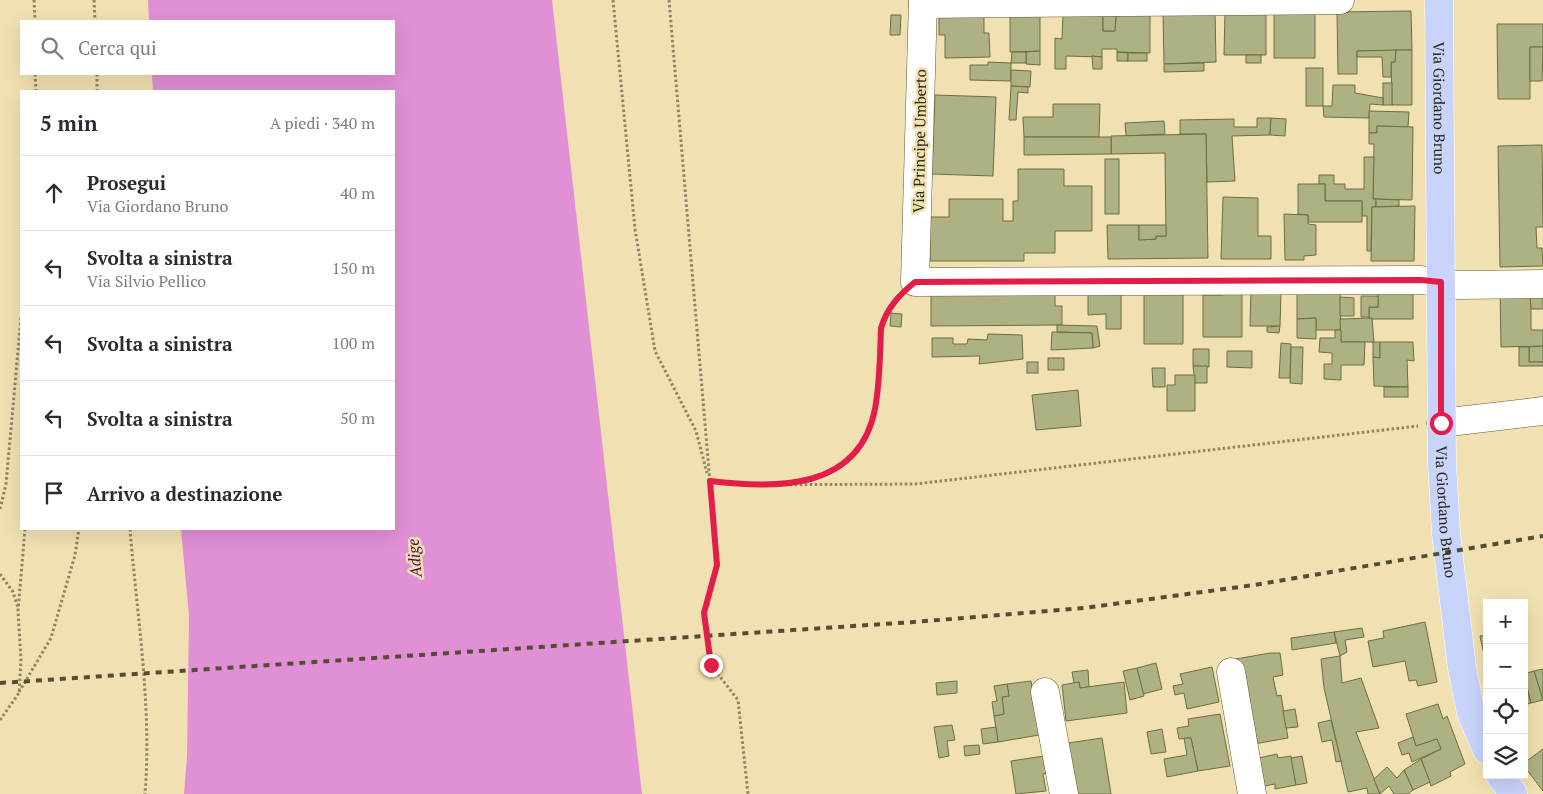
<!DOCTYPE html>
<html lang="it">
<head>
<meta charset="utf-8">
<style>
  :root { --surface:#fff; --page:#f2f2f3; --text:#2b2b33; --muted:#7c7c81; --line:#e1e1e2 }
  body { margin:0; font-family:"PT Serif",serif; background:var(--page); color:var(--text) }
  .controls { position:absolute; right:15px; bottom:15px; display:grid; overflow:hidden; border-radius:0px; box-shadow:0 5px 20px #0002 }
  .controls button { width:45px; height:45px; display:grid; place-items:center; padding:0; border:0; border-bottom:1px solid var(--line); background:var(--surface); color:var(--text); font:25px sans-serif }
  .stop { position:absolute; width:15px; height:15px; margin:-11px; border:4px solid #e11d48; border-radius:50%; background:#fff }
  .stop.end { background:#e11d48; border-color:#fff; box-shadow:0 1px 5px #0008 }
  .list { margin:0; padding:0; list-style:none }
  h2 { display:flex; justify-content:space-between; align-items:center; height:65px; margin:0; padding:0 20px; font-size:21px }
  h2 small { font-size:16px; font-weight:400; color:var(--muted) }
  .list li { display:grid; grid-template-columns:32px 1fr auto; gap:15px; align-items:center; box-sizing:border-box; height:75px; padding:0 20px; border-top:1px solid var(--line) }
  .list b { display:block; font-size:19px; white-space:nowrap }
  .list p { margin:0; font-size:16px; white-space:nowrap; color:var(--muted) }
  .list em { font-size:16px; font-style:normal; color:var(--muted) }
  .icon { flex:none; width:28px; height:28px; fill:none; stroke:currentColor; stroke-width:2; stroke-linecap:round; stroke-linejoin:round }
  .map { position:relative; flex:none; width:1543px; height:794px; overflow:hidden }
  .search { position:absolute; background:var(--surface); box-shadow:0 5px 20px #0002; left:20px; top:20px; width:375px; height:55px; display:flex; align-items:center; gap:12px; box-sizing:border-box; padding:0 18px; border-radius:0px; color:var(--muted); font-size:19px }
  .panel { position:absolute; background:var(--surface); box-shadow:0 5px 20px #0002; left:20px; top:90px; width:375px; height:440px; border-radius:0px }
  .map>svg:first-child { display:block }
  .water { fill:#e190d6 }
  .building { fill:#adb183; stroke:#6b6e42 }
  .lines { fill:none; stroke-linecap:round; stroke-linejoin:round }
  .minor-casing { stroke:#67592e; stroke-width:29 }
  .major-casing { stroke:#fff; stroke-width:29 }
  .path { stroke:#8f8463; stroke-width:3; stroke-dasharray:2.5 2.5; stroke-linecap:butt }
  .minor { stroke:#fff; stroke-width:28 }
  .major { stroke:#c9d4fc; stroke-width:28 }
  .rail { stroke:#544c34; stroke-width:4; stroke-dasharray:6 6; stroke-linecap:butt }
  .route { stroke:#e11d48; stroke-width:6 }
  .labels { text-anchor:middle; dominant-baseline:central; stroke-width:5; stroke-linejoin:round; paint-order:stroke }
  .street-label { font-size:15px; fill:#2c2614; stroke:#f1e1b2 }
  .water-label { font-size:16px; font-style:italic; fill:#52094d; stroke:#f1e1b2 }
</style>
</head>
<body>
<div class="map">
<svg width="1543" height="794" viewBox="0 0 1543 794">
  <rect width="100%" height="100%" fill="#f1e1b2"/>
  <path class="water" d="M148 0H552L642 794H184L187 756 189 616 181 529H394V91H153L152 74H394V21H149Z"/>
  <g class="building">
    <path d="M1215 11 1216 62 1164 64 1163 13Z"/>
    <path d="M1411 11 1412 50 1357 51V74H1338L1337 12Z"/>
    <path d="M1150 12V53L1117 52V49H1102V57L1066 56V69H1055V38L1062 39 1063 14 1103 13V31H1115L1116 16Z"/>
    <path d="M939 13H984V33H989L990 57 945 58V35H939Z"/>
    <path d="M1010 13H1040V51L1010 52Z"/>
    <path d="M1225 13H1266V55H1224Z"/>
    <path d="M1315 13V58H1274V14Z"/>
    <path d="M891 15H901L900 35H890Z"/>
    <path d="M1103 16H1116L1115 31H1103Z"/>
    <path d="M1497 24H1543V47H1530V99H1498Z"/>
    <path d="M1530 47H1543L1542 81H1530Z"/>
    <path d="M1396 50H1412V105H1392L1391 62H1395Z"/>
    <path d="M1396 50 1395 62H1391V77H1383L1382 57H1357V51Z"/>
    <path d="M1040 51V65L1026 64V52Z"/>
    <path d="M1012 52H1026V63H1011Z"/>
    <path d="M1117 52 1128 53V61H1117Z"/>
    <rect x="1128" y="53" width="19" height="8"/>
    <rect x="1246" y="55" width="15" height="8"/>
    <path d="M1092 56 1102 57V69H1093Z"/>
    <path d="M988 62 1011 63V81L970 80V65H988Z"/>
    <path d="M1204 63V71L1164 72V64Z"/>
    <rect x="1306" y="68" width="17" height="38"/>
    <path d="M1011 70 1031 71 1030 87 1011 86Z"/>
    <rect x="1383" y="83" width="9" height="22"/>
    <path d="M1333 85H1355V93L1383 98V105L1370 104 1369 118 1324 117 1323 106H1332Z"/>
    <path d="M1011 86 1028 87V93L1018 92 1016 120H1009Z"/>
    <path d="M935 95 996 97 993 176 932 174Z"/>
    <path d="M1053 104H1100L1099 137H1024L1023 117H1053Z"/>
    <path d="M1369 111 1409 112 1408 127 1377 126V133H1369Z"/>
    <path d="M1257 118H1271L1270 135 1232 136 1235 181 1207 182 1206 134H1180V120L1234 119V127H1257Z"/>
    <path d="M1271 118 1286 119 1285 136 1270 135Z"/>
    <path d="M1164 121 1165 134 1126 136 1125 123Z"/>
    <path d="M1377 126 1413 127 1412 200 1373 199 1374 144H1369V133H1377Z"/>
    <path d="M1206 134 1208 258 1108 259 1107 225H1139V240L1156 239V236H1166L1165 153 1111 154V136Z"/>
    <path d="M1024 137H1111V154L1024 155Z"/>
    <path d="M1542 145 1543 227H1536L1537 248H1542L1543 266 1500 267 1498 146Z"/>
    <path d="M1364 157H1374L1373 199H1376V207H1372L1371 251H1367V216H1362V201H1325V184H1319V175H1334V184H1345V189H1364Z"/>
    <rect x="1105" y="159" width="14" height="55"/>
    <path d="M1018 169H1064V186H1092V231H1055V253H1024V261H930V217H949V199H1003V221H1013V201H1018Z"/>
    <path d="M1298 184H1325V201H1362V222H1308V215L1298 214Z"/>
    <path d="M1223 197 1258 198V236H1271V259H1221Z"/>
    <path d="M1376 199 1399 200V206L1376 207Z"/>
    <path d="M1415 206 1414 261H1371L1372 207Z"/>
    <path d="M1284 214 1308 215V224L1316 225V255L1304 256V260H1285Z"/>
    <path d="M1139 225H1166V236H1156V239L1139 240Z"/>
    <path d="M1340 289 1341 330H1316V318L1297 319V291Z"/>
    <path d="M1500 289H1531V330H1543V346L1501 347Z"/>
    <path d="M1144 290 1183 291V344H1144Z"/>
    <path d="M1088 291H1121V329H1106V314L1088 315Z"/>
    <path d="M1223 291H1242V337H1203V295H1223Z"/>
    <path d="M1251 291 1281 292 1280 326H1250Z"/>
    <path d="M1378 291H1413V319H1369V307H1378Z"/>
    <path d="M931 292H1055V306H1062V325L931 326Z"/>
    <path d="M1530 292H1543V309H1531Z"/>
    <path d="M1361 296H1378V307H1369V317H1361Z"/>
    <path d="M1340 297 1354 298V316H1340Z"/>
    <path d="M891 313 902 314 901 327 890 326Z"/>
    <path d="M1316 318V339L1297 338V319Z"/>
    <path d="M1372 318 1374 342H1341L1340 319Z"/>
    <path d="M1057 325 1097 326 1100 346 1093 348 1092 333 1057 332Z"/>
    <path d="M1280 326 1279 333 1267 332V327Z"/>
    <path d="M1335 330H1341V342H1365L1364 365H1341V380L1324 379V364H1332V353L1319 352 1320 338H1335Z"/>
    <path d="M1052 332 1092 333 1093 348 1051 350Z"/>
    <path d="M988 334 1022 335 1023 359 979 364 980 356 932 357V338H953V344H967L968 339 987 340Z"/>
    <path d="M1373 342H1380V358L1373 357Z"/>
    <path d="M1380 342H1413L1414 361 1407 360 1408 387 1374 386 1373 357 1380 358Z"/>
    <path d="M1281 343 1291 344 1290 378H1279Z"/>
    <path d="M1543 346V362H1529V347Z"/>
    <path d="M1291 347H1303L1302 384 1290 383Z"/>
    <path d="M1519 347H1529V362H1543V366H1519Z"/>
    <path d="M1193 349H1209V367L1193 366Z"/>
    <path d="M1227 351H1252V368L1227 367Z"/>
    <rect x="1048" y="358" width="16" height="12"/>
    <rect x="1027" y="362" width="11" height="11"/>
    <path d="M1193 366H1207V383H1195Z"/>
    <path d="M1152 368H1165V387H1153Z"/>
    <path d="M1175 375H1195V411H1167V385H1175Z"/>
    <rect x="1384" y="387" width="24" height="10"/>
    <path d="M1078 390 1081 426 1036 430 1032 395Z"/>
    <path d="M1425 622 1437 682 1418 686 1416 680 1409 681 1405 661 1373 667 1368 641 1384 638 1383 631Z"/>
    <path d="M1362 628 1364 637 1345 640 1347 652 1340 656 1334 632Z"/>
    <path d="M1334 632 1336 643 1292 650 1291 638Z"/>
    <path d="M1487 635V669L1480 636Z"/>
    <path d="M1270 653H1280L1283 675 1273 677 1277 696 1281 695 1288 738 1248 745 1236 659Z"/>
    <path d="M1340 656 1342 683 1361 678 1379 728 1356 732 1380 794H1368L1367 788 1348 792 1324 688 1321 659Z"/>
    <path d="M1156 663 1162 689 1143 694 1137 668Z"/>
    <path d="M1212 667 1219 702 1187 709 1184 693 1175 695 1173 686 1183 684 1180 674Z"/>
    <path d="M1137 668 1144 696 1130 700 1123 671Z"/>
    <path d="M1543 669V700L1534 671Z"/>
    <path d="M1088 670 1089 687 1080 688 1079 682 1074 683 1072 672Z"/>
    <path d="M1534 671 1543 700 1531 703 1524 674Z"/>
    <path d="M957 681V693L937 695 936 683Z"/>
    <path d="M1031 681 1039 735 998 742 994 716 1004 714 1002 697 1009 696 1007 684Z"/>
    <path d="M1524 681 1531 703 1524 705Z"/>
    <path d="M1079 682 1080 688 1124 682 1127 713 1066 721 1062 685Z"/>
    <path d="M1007 684 1009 696 1002 697 1004 714 994 716 992 702 997 701 994 686Z"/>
    <path d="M1438 704 1443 719 1447 716 1465 764 1450 772 1451 776 1431 786 1421 759 1441 749 1437 739 1416 746 1406 714Z"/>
    <path d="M1295 709 1298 727 1286 728 1283 711Z"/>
    <path d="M1220 714 1230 766 1198 771 1191 738 1179 739 1177 728 1189 726 1188 719Z"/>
    <path d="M1331 720 1341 761 1336 762 1332 740 1322 742 1318 723Z"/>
    <path d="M952 725 955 740 947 741 949 756 939 758 934 727Z"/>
    <path d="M996 727 998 742 983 744 981 729Z"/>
    <path d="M1162 729 1166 752 1151 754 1147 732Z"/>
    <path d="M1413 737 1416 746 1437 739 1441 749 1412 762 1409 753 1402 755 1398 743Z"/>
    <path d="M1102 738 1111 794H1076L1068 743Z"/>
    <path d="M1184 738H1191L1198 771 1167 777 1164 759 1187 755Z"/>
    <path d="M979 745 980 754 965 756 964 746Z"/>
    <path d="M1543 749V791L1524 766V763Z"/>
    <path d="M1277 754 1278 758 1291 756 1296 785 1275 789V784L1259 787 1254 759Z"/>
    <path d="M1044 756 1047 773 1043 774 1046 791 1016 794 1011 761Z"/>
    <path d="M1302 756 1307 783 1296 785 1291 758Z"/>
    <path d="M1421 759 1430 782 1413 790 1404 770Z"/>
    <path d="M1387 767 1397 778 1404 770 1413 790 1408 794H1394L1389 786 1380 794 1374 779Z"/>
  </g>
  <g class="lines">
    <defs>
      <g id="minor">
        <path d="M923 0 915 282 1421 280 1457 285 1543 284"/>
        <path d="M923 4 1340 0"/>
        <path d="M1441 423 1543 411"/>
        <path d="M1231 672 1252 794"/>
        <path d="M1045 692 1064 794"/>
      </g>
      <g id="major">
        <path id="s1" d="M1439 0 1442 463 1446 533 1462 668 1471 713 1487 750"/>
        <path d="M1500 775 1513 794"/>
      </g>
    </defs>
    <use href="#minor" class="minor-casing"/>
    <use href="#major" class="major-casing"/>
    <g class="path">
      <path d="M34 0 35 21"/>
      <path d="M94 0 95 21"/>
      <path d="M613 0 635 229 655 351 696 431 707 473"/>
      <path d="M669 0 717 565 704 613 711 665 738 700 748 794"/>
      <path d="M35 74 36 91"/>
      <path d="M97 74V91"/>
      <path d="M710 481 742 485 915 484 1418 426"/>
      <path d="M800 483C815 477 832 472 845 463 878 440 878 390 880 354 881 332 882 316 898 298"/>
      <path d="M0 509 6 484 21 318"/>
      <path d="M130 529C137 616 152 706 145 794"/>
      <path d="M0 574 13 592 18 608"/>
      <path d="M19 692 51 638 75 555 79 529"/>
      <path d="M0 720 19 693 21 660 18 611 25 529"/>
    </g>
    <use href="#minor" class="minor"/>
    <use href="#major" class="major"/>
    <path class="rail" d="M0 683 914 622 1084 608 1254 585 1543 536"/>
  </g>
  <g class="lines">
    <path class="route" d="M711 665 704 613 717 565 710 481C776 489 859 491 875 409 880 382 880 355 881 328 887 308 899 295 915 282L1421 280 1441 282V423"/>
  </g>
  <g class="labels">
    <g class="street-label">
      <text stroke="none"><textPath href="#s1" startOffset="108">Via Giordano Bruno</textPath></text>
      <text transform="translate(919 141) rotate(-89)">Via Principe Umberto</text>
      <text stroke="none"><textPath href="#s1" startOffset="512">Via Giordano Bruno</textPath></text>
    </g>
    <g class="water-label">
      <text transform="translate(414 558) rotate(-95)">Adige</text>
    </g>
  </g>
</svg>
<div class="controls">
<button>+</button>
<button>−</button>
<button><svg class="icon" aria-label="locate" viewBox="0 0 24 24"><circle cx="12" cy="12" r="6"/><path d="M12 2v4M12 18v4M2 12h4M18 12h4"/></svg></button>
<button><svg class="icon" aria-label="layers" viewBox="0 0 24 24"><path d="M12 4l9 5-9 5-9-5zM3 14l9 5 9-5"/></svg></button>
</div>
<div class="stop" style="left:1441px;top:423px"></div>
<div class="stop end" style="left:711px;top:665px"></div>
<div class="search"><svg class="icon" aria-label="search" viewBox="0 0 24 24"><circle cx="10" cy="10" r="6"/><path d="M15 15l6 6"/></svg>Cerca qui</div>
<section class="panel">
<h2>5 min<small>A piedi · 340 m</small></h2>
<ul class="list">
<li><svg class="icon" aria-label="ahead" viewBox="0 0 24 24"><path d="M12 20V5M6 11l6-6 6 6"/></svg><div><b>Prosegui</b><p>Via Giordano Bruno</p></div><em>40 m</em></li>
<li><svg class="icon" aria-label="left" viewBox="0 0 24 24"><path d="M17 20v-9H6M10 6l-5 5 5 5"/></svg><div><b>Svolta a sinistra</b><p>Via Silvio Pellico</p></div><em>150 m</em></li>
<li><svg class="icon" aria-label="left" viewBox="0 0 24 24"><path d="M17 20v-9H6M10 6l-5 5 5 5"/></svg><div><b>Svolta a sinistra</b></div><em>100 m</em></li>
<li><svg class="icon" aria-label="left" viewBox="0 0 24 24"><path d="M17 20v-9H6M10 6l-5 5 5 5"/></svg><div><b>Svolta a sinistra</b></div><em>50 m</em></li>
<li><svg class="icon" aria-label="arrive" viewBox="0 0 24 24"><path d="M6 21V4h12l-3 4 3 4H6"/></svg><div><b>Arrivo a destinazione</b></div></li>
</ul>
</section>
</div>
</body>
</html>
